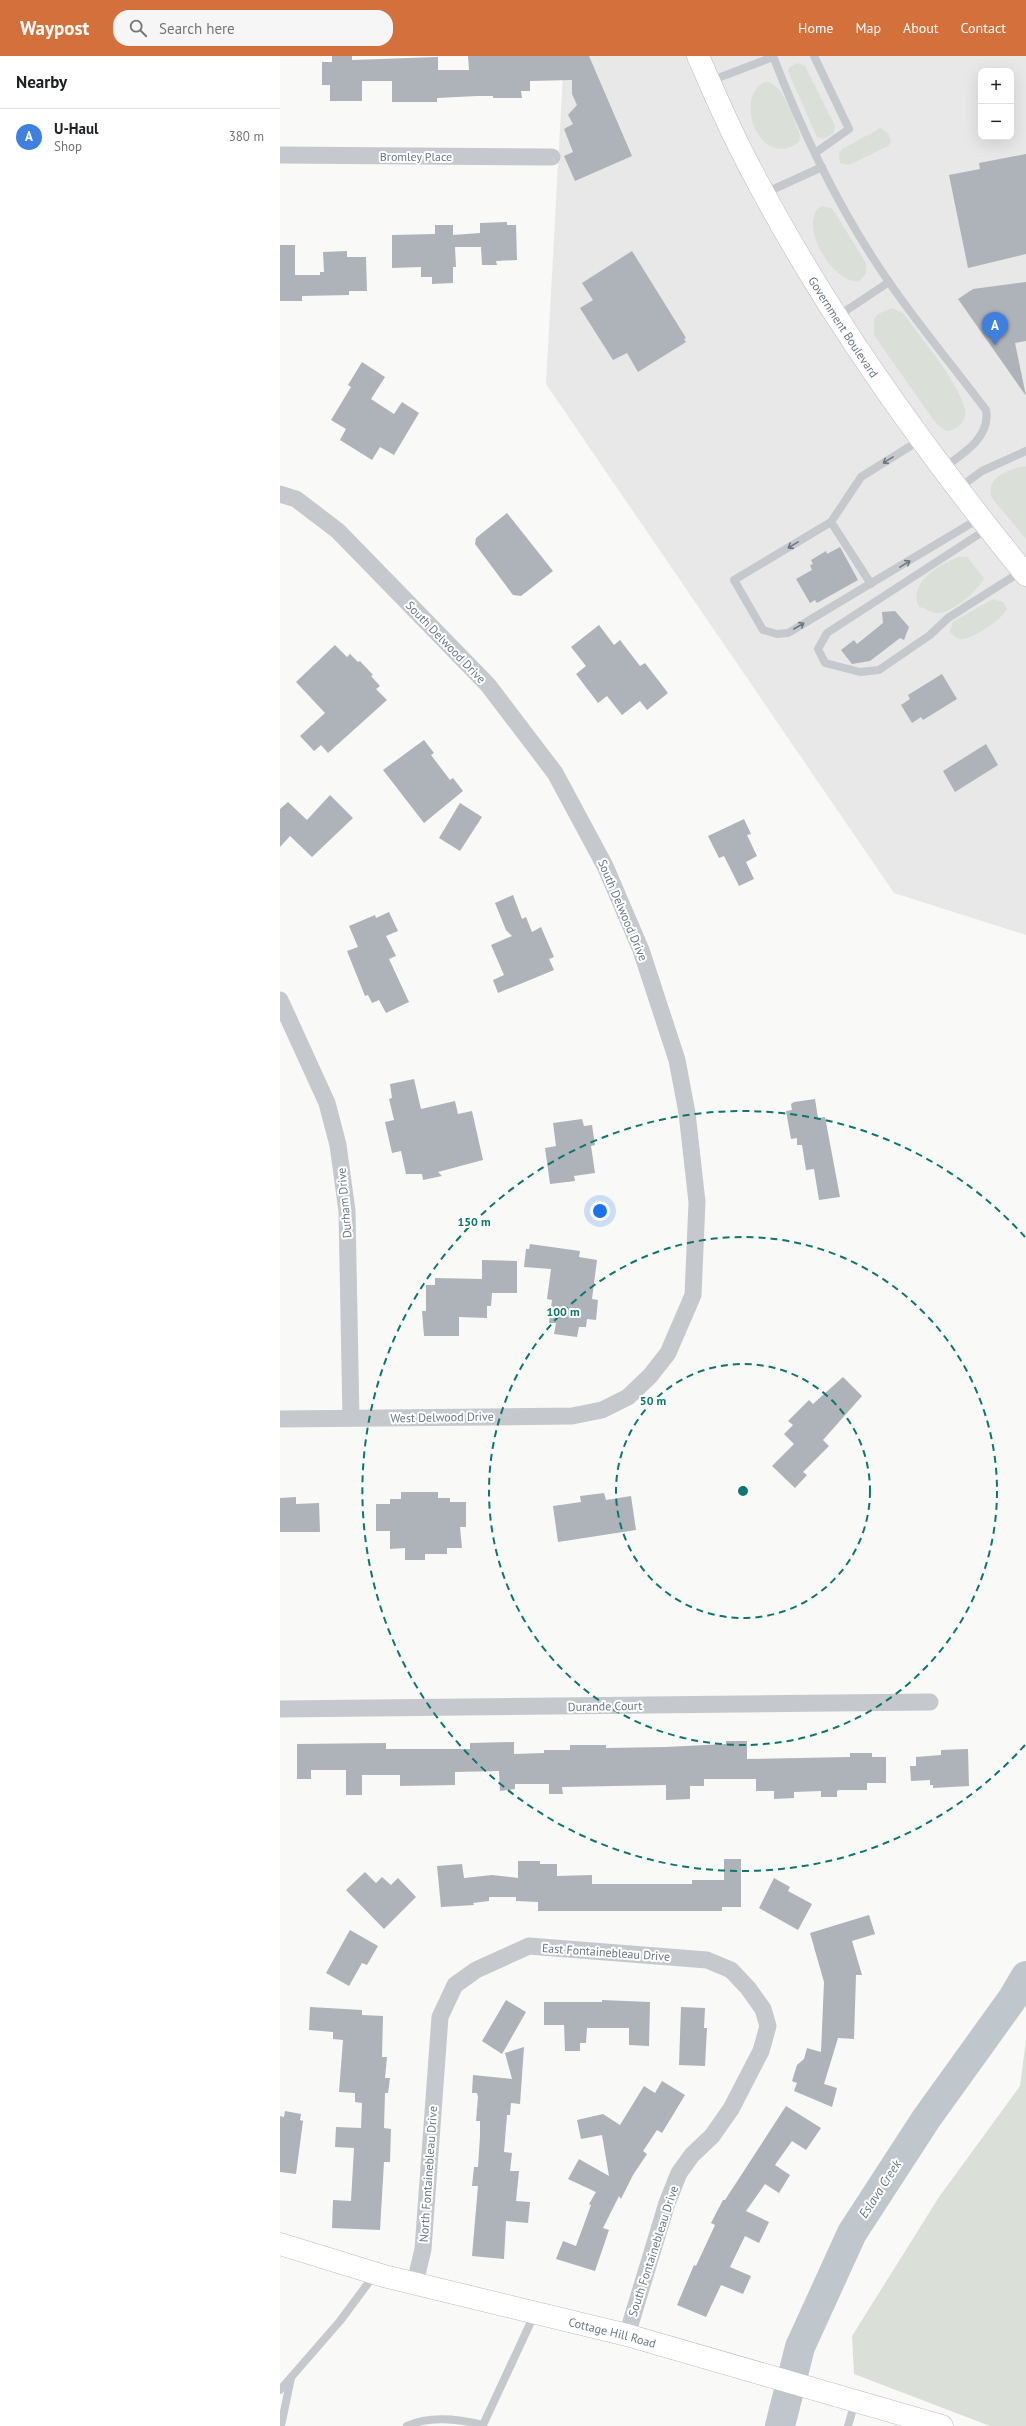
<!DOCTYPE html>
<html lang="en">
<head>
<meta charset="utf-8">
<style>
  :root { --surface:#fff; --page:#f6f6f6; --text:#202124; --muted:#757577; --line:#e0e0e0; --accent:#d4703c }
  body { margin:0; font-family:"PT Sans",sans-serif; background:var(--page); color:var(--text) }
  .controls { position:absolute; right:12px; top:12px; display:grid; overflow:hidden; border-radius:8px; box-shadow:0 4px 16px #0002 }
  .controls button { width:36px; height:36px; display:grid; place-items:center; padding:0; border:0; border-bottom:1px solid var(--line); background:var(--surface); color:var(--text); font:20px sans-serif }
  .you { position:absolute; left:320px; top:1155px; width:14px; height:14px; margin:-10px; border:3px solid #fff; border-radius:50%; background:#1a73e8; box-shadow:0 0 0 6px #1a73e833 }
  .badge { display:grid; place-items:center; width:26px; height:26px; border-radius:50%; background:var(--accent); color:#fff; font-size:13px; font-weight:700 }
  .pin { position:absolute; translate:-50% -33px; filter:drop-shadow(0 1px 2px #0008) }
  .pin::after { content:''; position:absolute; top:21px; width:14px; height:12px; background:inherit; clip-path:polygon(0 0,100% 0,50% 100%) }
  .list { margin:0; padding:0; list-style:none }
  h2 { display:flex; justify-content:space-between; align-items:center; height:52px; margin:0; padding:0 16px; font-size:17px }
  h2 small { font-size:13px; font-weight:400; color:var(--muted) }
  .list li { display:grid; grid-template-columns:26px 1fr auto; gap:12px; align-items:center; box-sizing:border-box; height:56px; padding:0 16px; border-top:1px solid var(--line) }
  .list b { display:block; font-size:15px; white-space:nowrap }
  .list p { margin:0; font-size:13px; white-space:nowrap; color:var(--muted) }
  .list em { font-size:13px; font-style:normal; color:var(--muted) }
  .icon { flex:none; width:22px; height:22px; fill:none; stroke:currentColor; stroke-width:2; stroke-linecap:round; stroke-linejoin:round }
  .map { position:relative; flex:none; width:746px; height:2370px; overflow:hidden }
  header { display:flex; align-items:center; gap:24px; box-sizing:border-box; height:56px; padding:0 20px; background:var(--accent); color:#fff }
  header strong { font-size:19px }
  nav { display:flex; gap:22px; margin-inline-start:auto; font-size:14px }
  .search { width:280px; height:36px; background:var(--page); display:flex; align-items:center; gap:10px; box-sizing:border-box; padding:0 14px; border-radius:16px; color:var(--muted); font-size:15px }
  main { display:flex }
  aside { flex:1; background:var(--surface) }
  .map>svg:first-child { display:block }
  .built { fill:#e7e8e7; fill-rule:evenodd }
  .green { fill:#dae0d8 }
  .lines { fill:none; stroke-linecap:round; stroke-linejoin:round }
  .river { stroke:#c0c7cc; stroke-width:30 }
  .building { fill:#adb3b9 }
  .secondary-casing { stroke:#b8bcc0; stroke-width:23 }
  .primary-casing { stroke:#b7babe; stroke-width:23 }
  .lane { stroke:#c5c8cc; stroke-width:8 }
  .street { stroke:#c5c8cc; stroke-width:17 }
  .secondary { stroke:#fff; stroke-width:22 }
  .primary { stroke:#fff; stroke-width:22 }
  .oneway { stroke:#6b7785 }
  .ring { fill:none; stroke:#0f766e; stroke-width:2; stroke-dasharray:7 5 }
  .labels { text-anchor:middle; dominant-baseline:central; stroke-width:4; stroke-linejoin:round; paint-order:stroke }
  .street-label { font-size:12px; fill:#6b7785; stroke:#fff }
  .water-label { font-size:13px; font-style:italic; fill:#677780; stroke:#fff }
  .centre { fill:#0f766e; stroke:#fff; stroke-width:2 }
  .ring-label { font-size:12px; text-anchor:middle; font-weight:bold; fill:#0f766e; stroke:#fff; stroke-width:4; stroke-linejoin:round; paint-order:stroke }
</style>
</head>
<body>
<header>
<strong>Waypost</strong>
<div class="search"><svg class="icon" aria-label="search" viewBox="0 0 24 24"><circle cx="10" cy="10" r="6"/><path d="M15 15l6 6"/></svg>Search here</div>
<nav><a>Home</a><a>Map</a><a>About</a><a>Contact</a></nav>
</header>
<main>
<aside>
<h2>Nearby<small></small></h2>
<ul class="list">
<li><span class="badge" style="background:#3f7fe0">A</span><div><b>U-Haul</b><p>Shop</p></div><em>380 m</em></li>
</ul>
</aside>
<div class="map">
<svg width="746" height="2370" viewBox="0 0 746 2370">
  <rect width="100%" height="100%" fill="#f9f9f7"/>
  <path class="built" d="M284 0H746V879L614 837 266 328ZM701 15H731V81H701Z"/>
  <g class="green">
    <path d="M517 7 525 10 555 70 553 78 544 83 537 81 508 15 509 11Z"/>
    <path d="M484 26C503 24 514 64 520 79L519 86C480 115 453 43 484 26Z"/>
    <path d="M601 72 609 79 611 86 608 90 569 109 560 107 559 98 562 93Z"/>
    <path d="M541 150 551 152 555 157 586 207V218L579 225C554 229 516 168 541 150Z"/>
    <path d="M612 252 623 257C641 282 677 324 685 353 688 364 677 375 666 375L655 366 594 279V263L598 258Z"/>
    <path d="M746 410V483L712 442C704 421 730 413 746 410Z"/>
    <path d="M679 501H687L704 522C698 535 671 558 657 557 650 557 646 552 639 551 627 527 660 508 679 501Z"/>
    <path d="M713 543 723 546 727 553C723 562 693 583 683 583 678 584 674 580 670 576L673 566Z"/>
    <path d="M746 1984V2370H710L574 2318 572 2280 659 2141 740 2030Z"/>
  </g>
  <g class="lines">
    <path class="river" d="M500 2370 520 2291 572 2177 646 2063 733 1942 746 1920"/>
  </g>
  <g class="building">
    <path d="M52 0H72V4L158 1V14H189L188 0H309L352 100 295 125 284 100 293 96 284 73 293 68 288 59 297 49 292 38V24L250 25V35H241L242 42H213V40H197L157 42V46H112V25H82V45H50V29H42V6H52Z"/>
    <path d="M746 98V198L688 212 669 119 700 113 699 107Z"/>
    <path d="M227 166V169H236L237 204 216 205 217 209H202L201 191H175L176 211H173V227L152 228V221H141V211L112 212V179L155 178V169H173V179L200 177V167Z"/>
    <path d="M0 189H15V219H40V216H44L43 196 67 195V201H86L87 235H69V239L22 240V245H0Z"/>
    <path d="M352 195 406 282 404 283 406 286 358 316 347 297 333 304 300 252 313 244 302 227Z"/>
    <path d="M746 226V285L735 287 746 340 678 243 693 233Z"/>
    <path d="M82 306 105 321 91 343 114 358 122 346 139 357 114 399 100 391 92 404 60 384 66 373 51 364 71 331 68 329Z"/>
    <path d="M227 457 273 515 241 540 233 539 195 488 196 482Z"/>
    <path d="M560 491 578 524 537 547 535 544 530 547 516 523 532 514 530 509 533 508 531 504 546 495 547 498Z"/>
    <path d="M615 555 629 571 624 584 620 582 590 605 572 608 561 594 574 584 577 588 603 567 602 556Z"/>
    <path d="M319 569 334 589 340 584 360 610 365 607 388 637 367 654 360 645 342 659 327 640 318 647 296 618 306 610 291 591Z"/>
    <path d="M55 589 67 601 70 598 78 606 80 605 93 619 91 620 100 630 96 633 107 644 48 697 41 689 34 695 20 680 45 657 16 626Z"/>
    <path d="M662 618 677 643 643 664 641 661 632 667 621 649 630 643 628 639Z"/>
    <path d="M144 684 154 697 151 699 170 724 173 722 183 735 144 767 103 714Z"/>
    <path d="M706 688 718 709 675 736 663 715Z"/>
    <path d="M50 739 73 762 32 801 10 780 0 791V753L8 746 27 764Z"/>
    <path d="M180 747 202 761 180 795 159 782Z"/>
    <path d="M464 763 471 778 467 779 477 800 466 806 474 823 459 830 444 800 439 802 428 780Z"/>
    <path d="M233 839 242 863 246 861 252 876 261 871 274 901 269 903 274 914 218 937 213 924 224 919 211 889 232 880 226 874 215 847Z"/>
    <path d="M109 856 118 875 106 880 116 900 109 903 129 946 106 957 99 944 92 947 88 939 85 940 67 895 78 891 69 870 95 859 96 862Z"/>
    <path d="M134 1023 141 1053 175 1045 178 1058 192 1055 203 1104 158 1116 162 1120 143 1124 142 1118H126L121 1095 112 1097 105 1066 114 1064 109 1043 112 1042 110 1028Z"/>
    <path d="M535 1043 538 1062 545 1061 560 1141 539 1144 534 1113 526 1114 522 1089H517V1082L511 1083 506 1055 512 1054 511 1048 514 1046Z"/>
    <path d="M302 1063 304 1070 312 1069 315 1089 311 1090 315 1117 294 1120 295 1125 270 1128 265 1092 276 1090 273 1067Z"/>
    <path d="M250 1188 300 1195 299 1201 317 1204 312 1243 318 1244 316 1264 307 1263 306 1271H299L297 1281 274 1278 276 1267H269L272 1244 267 1243 271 1213 244 1211 246 1193H249Z"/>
    <path d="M202 1204 237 1205V1237H212L211 1250H207V1262L179 1261V1280H144L142 1255H146V1229H155V1222L202 1223Z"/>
    <path d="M563 1321 582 1340 543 1384 549 1390 523 1416 527 1419 515 1432 492 1410 514 1388 504 1378 513 1369 508 1365 529 1344 533 1348Z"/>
    <path d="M121 1436H158V1442H170V1446H186V1471H180L182 1492H167V1498H145V1504H125V1492L110 1493V1475H96V1448H110V1443H121Z"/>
    <path d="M324 1437 326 1444 351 1440 356 1474 278 1486 273 1450 301 1446 300 1440Z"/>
    <path d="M16 1441V1448L39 1447 40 1476H0V1442Z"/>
    <path d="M446 1685H467V1703L570 1701V1697H592V1701H606V1727H587V1734H559L557 1735V1741H541V1735L514 1736V1742L494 1743V1735H476V1723H424V1730H410V1743L386 1744V1729L282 1731 283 1738H269V1728H235V1733L220 1735 219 1715 175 1716V1729L120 1730V1719H82V1739H66V1714H31V1723H17V1688L106 1687V1693H190V1687L234 1686V1698L264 1697V1694H290V1689H326V1692L385 1691 446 1688Z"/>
    <path d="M688 1693 689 1730 653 1732V1729H650V1724L631 1725 630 1710H636V1701L661 1699V1694Z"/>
    <path d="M444 1803H461V1851H442V1855H258V1846L236 1845V1841H209V1845L193 1847 194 1849 161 1851 157 1810 182 1808 184 1822 212 1819 238 1822V1805H260V1808H277V1820L312 1819V1828H412V1824H444Z"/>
    <path d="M85 1816 96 1827 102 1821 111 1829 118 1822 136 1841 104 1873 66 1834Z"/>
    <path d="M494 1822 510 1831 508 1835 532 1848 518 1874 479 1852Z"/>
    <path d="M589 1859 595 1878 572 1885 582 1919H576L574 1983 558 1982 544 2028 557 2032 552 2051 514 2035 517 2027 512 2025 517 2009 524 2003 527 1992 541 1996 544 1926 530 1877Z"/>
    <path d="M70 1874 98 1890 87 1909 82 1907 69 1930 46 1917Z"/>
    <path d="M226 1944 246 1956 222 1998 202 1985Z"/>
    <path d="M322 1944 370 1946 369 1990 349 1989V1972H307L306 1987H300V1995H285L284 1969H264V1946H322Z"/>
    <path d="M30 1951 82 1954V1959L103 1960 102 2001H107L105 2022H110L108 2037H105L104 2072 111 2073 110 2106H104L100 2174 52 2172 53 2144 71 2145 74 2092 55 2091 56 2071 81 2072 82 2047 75 2046V2037L59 2036 63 1984 53 1983V1976L29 1974Z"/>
    <path d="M401 1951 425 1952 424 1972H427L425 2010 399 2009Z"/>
    <path d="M244 1991 240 2048 231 2047 230 2059H227L224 2096 232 2097 230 2115H239L236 2145 250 2146 248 2167 226 2165 224 2203 192 2200 198 2130H192L194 2111H198L200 2080V2065H196L198 2041 197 2037H192L193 2019 232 2023 225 1997Z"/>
    <path d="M382 2025 405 2039 382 2077 377 2074 363 2095 367 2098 353 2119 341 2143 339 2140 323 2172 329 2174 315 2215 276 2203 283 2185 296 2190 311 2149 309 2148 316 2136 288 2123 299 2103 329 2120 322 2079 301 2083 297 2064 323 2058 340 2069 364 2030 375 2037Z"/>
    <path d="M506 2050 541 2072 526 2094 512 2085 495 2109 510 2119 499 2137 485 2128 466 2155 489 2166 479 2187 465 2180 450 2211 471 2220 463 2238 441 2229 426 2261 397 2249 414 2209 416 2210 435 2169 431 2167 443 2144H445Z"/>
    <path d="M5 2055 21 2058 20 2064 23 2065 16 2118 0 2116V2060L4 2061Z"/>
  </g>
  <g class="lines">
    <defs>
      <g id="secondary">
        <path id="s1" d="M0 2188 104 2220 347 2279 662 2370"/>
      </g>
      <g id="primary">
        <path id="s2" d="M418 0C432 32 446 65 462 96 539 248 639 387 746 519"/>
      </g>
    </defs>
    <use href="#secondary" class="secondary-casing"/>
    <use href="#primary" class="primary-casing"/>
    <g class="lane">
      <path d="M493 0C523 78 561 157 609 226 639 270 674 311 706 354 711 381 683 398 663 412"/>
      <path d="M534 0 569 73 535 97"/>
      <path d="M430 25 493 1"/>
      <path d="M485 137 542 111"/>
      <path d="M558 260 609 226"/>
      <path d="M640 384 581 421 551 466 454 524 483 574 497 578 508 577 700 462"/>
      <path d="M679 432 702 415 746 395"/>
      <path d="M551 466 591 528"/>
      <path d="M707 473 547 577 538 593 545 607 580 616 599 614 650 579 668 562 742 515"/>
      <path d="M0 2334 60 2265 95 2218"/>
      <path d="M1 2370 11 2322"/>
      <path d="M127 2370C151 2359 179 2363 203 2369L255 2257"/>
      <path d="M568 2370 575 2346"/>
    </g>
    <g class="street">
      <path d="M0 99 272 101"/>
      <path d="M0 438 16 443 58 475 208 629 275 717 325 810 361 894 397 1004 407 1057 417 1146 413 1239 388 1297 370 1320 348 1341 322 1354 292 1360 0 1363"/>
      <path d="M0 944 47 1047 58 1089 67 1155 71 1362"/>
      <path d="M0 1653 650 1646"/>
      <path d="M135 2227 143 2193 160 1961 175 1929 196 1914 249 1890 427 1904 451 1914 468 1932 483 1953 488 1970 481 1995 451 2053 432 2080 412 2099 399 2117 387 2147 347 2279"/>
    </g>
    <use href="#secondary" class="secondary"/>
    <use href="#primary" class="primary"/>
  </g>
  <defs><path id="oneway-shaft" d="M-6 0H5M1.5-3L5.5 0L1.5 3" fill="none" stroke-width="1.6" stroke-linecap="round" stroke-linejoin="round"/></defs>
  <g class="oneway">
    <use href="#oneway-shaft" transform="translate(608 404) rotate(148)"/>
    <use href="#oneway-shaft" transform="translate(513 489) rotate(149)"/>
    <use href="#oneway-shaft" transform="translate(625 508) rotate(-31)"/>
    <use href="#oneway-shaft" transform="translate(519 570) rotate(-30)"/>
  </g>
  <g class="ring">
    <circle cx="463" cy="1435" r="127"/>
    <circle cx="463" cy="1435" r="254"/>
    <path d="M745 1689A380 380 0 1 1 745 1181"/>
  </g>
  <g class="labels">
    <g class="street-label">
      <text x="136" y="100">Bromley Place</text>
      <text stroke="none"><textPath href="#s2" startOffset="308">Government Boulevard</textPath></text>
      <text transform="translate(166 586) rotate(46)">South Delwood Drive</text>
      <text transform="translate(343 854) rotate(67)">South Delwood Drive</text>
      <text transform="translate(64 1147) rotate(-95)">Durham Drive</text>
      <text transform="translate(162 1361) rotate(-1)">West Delwood Drive</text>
      <text transform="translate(325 1650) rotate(-1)">Durande Court</text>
      <text transform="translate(326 1896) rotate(4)">East Fontainebleau Drive</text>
      <text transform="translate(148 2118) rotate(-86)">North Fontainebleau Drive</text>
      <text transform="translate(373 2195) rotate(-72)">South Fontainebleau Drive</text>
      <text stroke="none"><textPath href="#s1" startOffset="344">Cottage Hill Road</textPath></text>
    </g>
    <g class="water-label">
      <text transform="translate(600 2133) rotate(-57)">Eslava Creek</text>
    </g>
  </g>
  <circle cx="463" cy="1435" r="6" class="centre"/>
  <g class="ring-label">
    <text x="194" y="1170">150 m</text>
    <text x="283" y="1260">100 m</text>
    <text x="373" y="1349">50 m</text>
  </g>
</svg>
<div class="controls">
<button>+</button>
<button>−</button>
</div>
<div class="you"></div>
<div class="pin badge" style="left:715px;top:289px;background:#3f7fe0">A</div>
</div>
</main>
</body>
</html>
